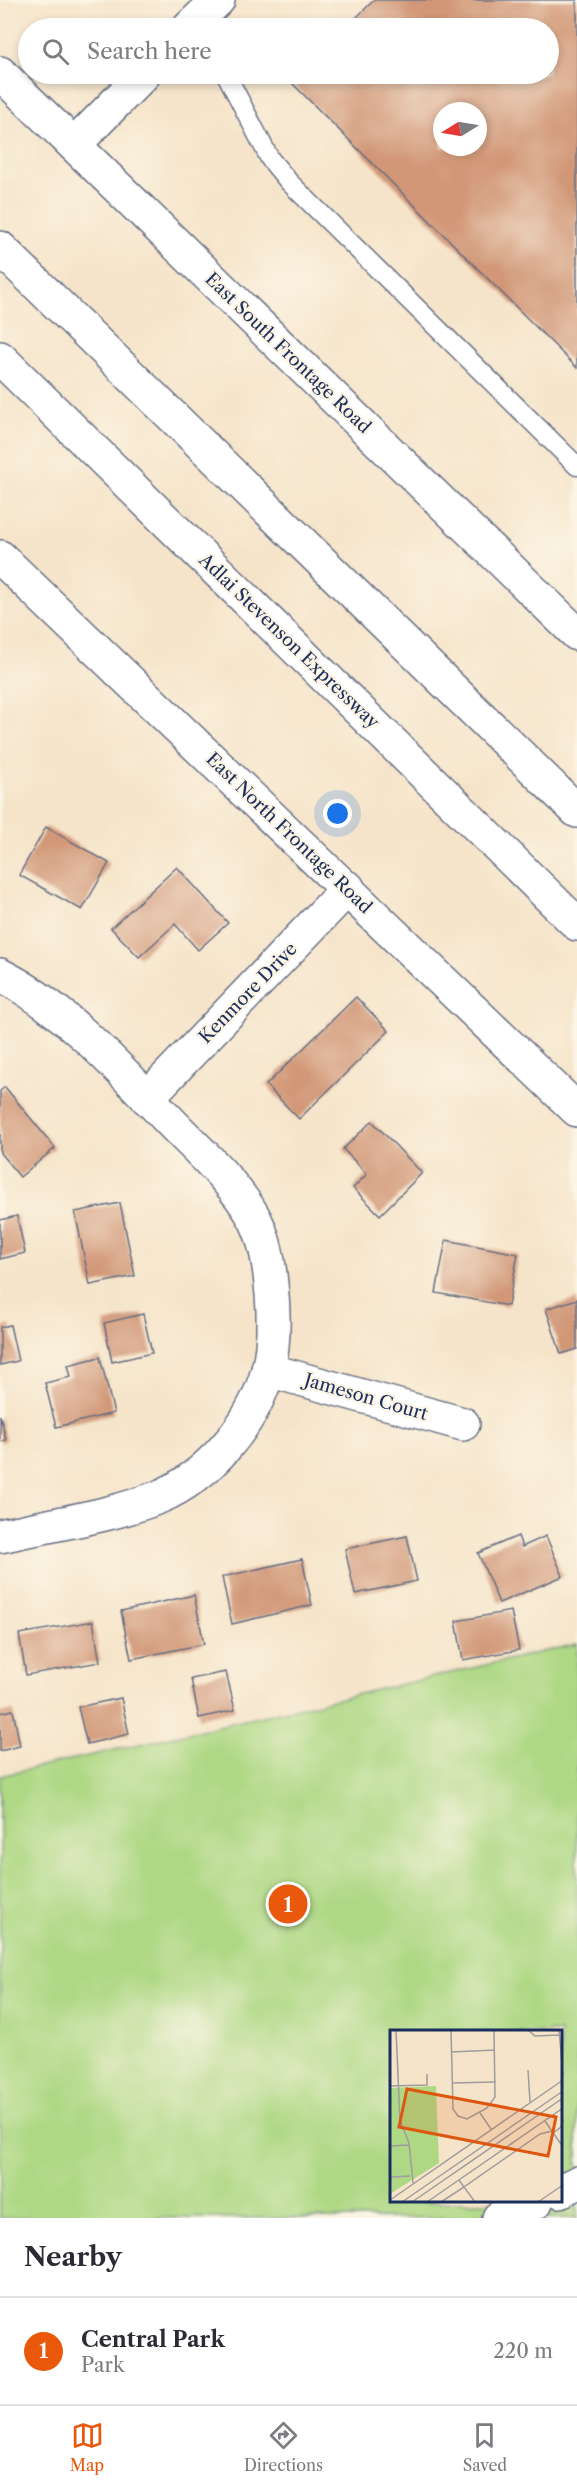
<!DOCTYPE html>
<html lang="en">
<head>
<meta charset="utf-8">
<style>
  :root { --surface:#fff; --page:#f7f7f7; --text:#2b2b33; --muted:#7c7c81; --line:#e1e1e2; --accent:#ea580c }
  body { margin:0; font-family:"Libre Caslon Text",serif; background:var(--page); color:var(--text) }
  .compass { position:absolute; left:433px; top:102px; width:54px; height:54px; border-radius:50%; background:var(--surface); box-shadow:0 3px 9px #0003; rotate:259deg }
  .you { position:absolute; left:338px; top:814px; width:21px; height:21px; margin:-15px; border:4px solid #fff; border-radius:50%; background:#1a73e8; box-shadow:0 0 0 9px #1a73e833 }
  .badge { display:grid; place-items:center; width:39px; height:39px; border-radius:50%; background:var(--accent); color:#fff; font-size:20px; font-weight:700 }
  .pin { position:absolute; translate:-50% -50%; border:3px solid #fff; box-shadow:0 2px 6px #0006 }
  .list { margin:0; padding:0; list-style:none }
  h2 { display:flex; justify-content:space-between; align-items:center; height:78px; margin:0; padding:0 24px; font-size:26px }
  h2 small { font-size:20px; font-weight:400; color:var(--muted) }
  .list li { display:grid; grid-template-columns:39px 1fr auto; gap:18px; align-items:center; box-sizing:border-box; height:108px; padding:0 24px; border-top:2px solid var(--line) }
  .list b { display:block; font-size:22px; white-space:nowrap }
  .list p { margin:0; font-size:20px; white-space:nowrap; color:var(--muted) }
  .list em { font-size:20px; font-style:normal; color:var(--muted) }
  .icon { flex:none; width:33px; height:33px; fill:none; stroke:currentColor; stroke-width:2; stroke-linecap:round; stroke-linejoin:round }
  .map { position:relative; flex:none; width:577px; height:2218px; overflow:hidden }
  .search { position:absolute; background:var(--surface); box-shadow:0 3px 9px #0003; left:18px; right:18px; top:18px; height:66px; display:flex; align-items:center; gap:15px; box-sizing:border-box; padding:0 21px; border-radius:33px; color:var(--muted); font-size:22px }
  .sheet { height:186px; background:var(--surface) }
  nav { display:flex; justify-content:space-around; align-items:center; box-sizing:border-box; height:84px; border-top:2px solid var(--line); background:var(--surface); font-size:16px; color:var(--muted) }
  nav a { display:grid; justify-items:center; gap:3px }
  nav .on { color:var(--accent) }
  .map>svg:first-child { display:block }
  .green { fill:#aed884; stroke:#648471; stroke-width:1.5; fill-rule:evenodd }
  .building { fill:#d19777; fill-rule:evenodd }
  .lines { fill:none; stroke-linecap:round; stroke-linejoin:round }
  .service-casing { stroke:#676e83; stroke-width:21 }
  .minor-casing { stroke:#676e83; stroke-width:36 }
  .tertiary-casing { stroke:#676e83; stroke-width:36 }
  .motorway-casing { stroke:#676e83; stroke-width:36 }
  .service { stroke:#fff; stroke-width:18 }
  .minor { stroke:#fff; stroke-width:33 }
  .tertiary { stroke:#fff; stroke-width:33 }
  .motorway { stroke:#fff; stroke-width:33 }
  .labels { text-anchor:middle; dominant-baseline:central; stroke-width:4.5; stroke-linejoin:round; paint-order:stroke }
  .street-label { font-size:18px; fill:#1b2f5e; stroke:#fcf5e5 }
  .inset-road { fill:none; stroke:#9e9c9e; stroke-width:1.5 }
  .view { fill:#de5710; fill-opacity:0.15; stroke:#de5710; stroke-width:3 }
  .inset-edge { fill:none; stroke:#1b2f5e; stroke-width:3 }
</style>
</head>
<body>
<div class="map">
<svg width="577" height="2218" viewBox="0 0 577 2218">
  <rect width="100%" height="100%" fill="#fcf5e5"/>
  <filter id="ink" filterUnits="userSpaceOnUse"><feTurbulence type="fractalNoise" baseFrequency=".0167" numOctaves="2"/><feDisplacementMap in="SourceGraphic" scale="12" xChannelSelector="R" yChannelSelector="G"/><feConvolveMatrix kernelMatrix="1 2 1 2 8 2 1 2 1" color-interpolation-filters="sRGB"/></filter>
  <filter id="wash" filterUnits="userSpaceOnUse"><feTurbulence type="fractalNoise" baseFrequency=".008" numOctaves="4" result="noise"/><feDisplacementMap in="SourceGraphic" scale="24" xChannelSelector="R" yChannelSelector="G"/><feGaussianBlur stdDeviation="1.35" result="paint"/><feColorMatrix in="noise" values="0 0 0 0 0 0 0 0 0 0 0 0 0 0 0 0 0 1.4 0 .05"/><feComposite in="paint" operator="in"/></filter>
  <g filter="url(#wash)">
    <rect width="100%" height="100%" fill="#f5e4c9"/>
    <path class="green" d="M577 1644V2218H0V1776ZM391 2032H560V2202H391Z"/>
    <g id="blocks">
      <g class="building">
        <path d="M374 0H577V368L292 83 301 74H548V28H346ZM442 111H478V147H442Z"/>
        <path d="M46 827 109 863 82 910 19 875Z"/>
        <path d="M177 867 228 923 198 950 175 924 139 957 111 928Z"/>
        <path d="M356 997 389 1031 299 1119 266 1085Z"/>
        <path d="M5 1087 55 1148 20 1177 0 1153V1091Z"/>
        <path d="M372 1121 422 1173 380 1215 353 1188 367 1174 343 1149Z"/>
        <path d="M120 1203 135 1276 90 1285 75 1212Z"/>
        <path d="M17 1216 25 1253 0 1259V1220Z"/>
        <path d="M446 1240 518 1254 508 1306 436 1293Z"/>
        <path d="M577 1299V1349L561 1354 546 1309Z"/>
        <path d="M143 1314 152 1353 112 1362 104 1323Z"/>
        <path d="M10 1325 18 1361 0 1365V1327Z"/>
        <path d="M100 1357 114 1413 56 1427 45 1383 71 1377 68 1365Z"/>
        <path d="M0 1415 6 1440 0 1442Z"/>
        <path d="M407 1536 417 1581 355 1594 345 1549Z"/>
        <path d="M518 1536 522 1547 546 1536 563 1576 499 1603 478 1553Z"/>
        <path d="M302 1559 312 1605 232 1624 222 1577Z"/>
        <path d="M194 1595 204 1644 131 1659 121 1611Z"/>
        <path d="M511 1611 519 1650 463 1660 456 1621Z"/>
        <path d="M93 1621 100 1662 26 1675 19 1634Z"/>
        <path d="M226 1672 235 1710 199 1718 191 1679Z"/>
        <path d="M121 1698 129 1734 87 1744 78 1707Z"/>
        <path d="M13 1710 20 1746 0 1751V1713Z"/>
      </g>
    </g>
  </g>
  <g filter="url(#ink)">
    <use href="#blocks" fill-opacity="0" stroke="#676e83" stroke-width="1.5"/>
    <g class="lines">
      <defs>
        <path id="service" d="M226 74 270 159 289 182 577 466"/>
        <g id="minor">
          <path d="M189 28 218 0"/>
          <path d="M0 73 74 145 144 74"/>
          <path d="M0 975C60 1004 119 1068 165 1116 194 1147 230 1177 252 1214 264 1234 269 1262 271 1284 274 1312 275 1342 268 1370 254 1423 209 1476 159 1497 109 1517 53 1524 0 1536"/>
          <path d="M147 1098 348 888"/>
          <path d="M268 1370 463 1424"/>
          <path d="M560 2191 577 2183"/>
          <path d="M499 2218 536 2202"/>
        </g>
        <g id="tertiary">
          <path d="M74 145 577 634"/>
          <path d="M0 557 577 1110"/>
        </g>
        <g id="motorway">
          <path d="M0 248 577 811"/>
          <path d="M0 358 577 924"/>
        </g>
      </defs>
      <use href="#service" class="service-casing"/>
      <use href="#minor" class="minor-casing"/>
      <use href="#tertiary" class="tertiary-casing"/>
      <use href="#motorway" class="motorway-casing"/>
      <use href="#service" class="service"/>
      <use href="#minor" class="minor"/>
      <use href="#tertiary" class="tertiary"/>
      <use href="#motorway" class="motorway"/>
    </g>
  </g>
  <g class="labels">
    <g class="street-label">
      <text transform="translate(288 353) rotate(44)">East South Frontage Road</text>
      <text transform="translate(289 641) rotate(44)">Adlai Stevenson Expressway</text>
      <text transform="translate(289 833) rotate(44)">East North Frontage Road</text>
      <text transform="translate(248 993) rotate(-46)">Kenmore Drive</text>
      <text transform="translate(366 1397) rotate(16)">Jameson Court</text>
    </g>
  </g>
  <g transform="translate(390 2030)">
    <rect width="172" height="172" fill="#f5e4c9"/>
    <path d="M46 56 49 133 0 164V58Z" fill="#aed884"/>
    <path class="inset-road" d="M6 0 10 90 19 113 23 153M61 0 63 79 68 86 77 89 97 78 105 67 104 0M138 0 145 6 169 5M169 0 173 45M61 22 105 20M138 40 140 72M62 53 106 52M0 56 37 55V44M90 83 101 99M155 91 173 117M163 103 171 97 173 89M0 116 19 115M0 147 20 146M0 170 173 50M12 172 173 61M22 172 173 68M37 172 173 78M51 172 74 157 69 150M85 172 74 157 150 104 162 101M148 172 173 155"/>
    <path class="view" d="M17 59 166 87 158 126 9 97Z"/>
    <rect width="172" height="172" class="inset-edge"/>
  </g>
</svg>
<svg class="compass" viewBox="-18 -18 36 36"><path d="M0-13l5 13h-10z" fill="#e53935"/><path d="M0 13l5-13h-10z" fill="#7c7c81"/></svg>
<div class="you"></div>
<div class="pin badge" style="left:288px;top:1904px">1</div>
<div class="search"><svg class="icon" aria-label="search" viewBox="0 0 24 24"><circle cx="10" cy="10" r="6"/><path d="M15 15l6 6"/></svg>Search here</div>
</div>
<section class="sheet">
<h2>Nearby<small></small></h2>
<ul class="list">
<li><span class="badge">1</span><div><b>Central Park</b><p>Park</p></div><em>220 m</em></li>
</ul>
</section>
<nav>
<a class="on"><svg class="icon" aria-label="map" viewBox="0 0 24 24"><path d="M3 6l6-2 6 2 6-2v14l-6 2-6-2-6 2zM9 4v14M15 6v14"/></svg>Map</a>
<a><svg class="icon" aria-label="directions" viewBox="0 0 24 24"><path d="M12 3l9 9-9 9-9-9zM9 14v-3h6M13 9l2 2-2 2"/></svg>Directions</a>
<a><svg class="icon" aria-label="saved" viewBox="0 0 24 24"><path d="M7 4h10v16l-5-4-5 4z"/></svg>Saved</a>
</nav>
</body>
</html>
